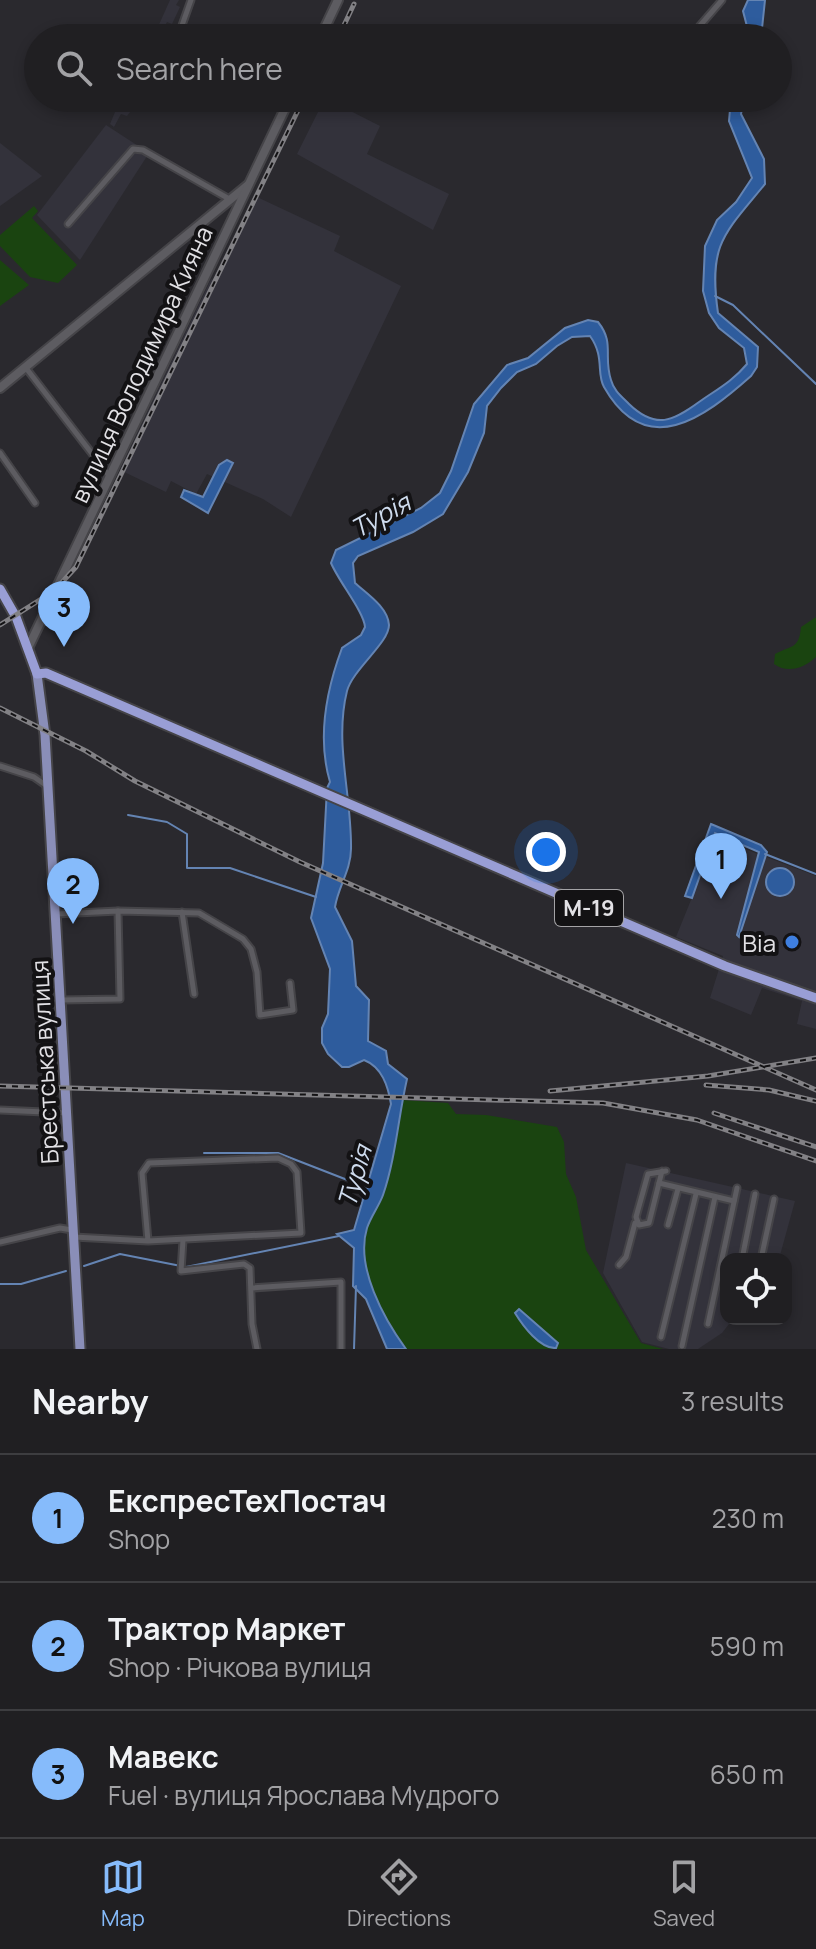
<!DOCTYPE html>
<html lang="en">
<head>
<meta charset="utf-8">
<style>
  :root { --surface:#201f22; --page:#28272a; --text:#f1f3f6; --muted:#a2a2a5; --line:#3d3d40; --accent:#86bbfb }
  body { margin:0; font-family:Manrope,sans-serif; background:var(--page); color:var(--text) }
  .controls { position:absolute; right:24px; bottom:24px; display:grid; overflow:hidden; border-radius:16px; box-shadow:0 4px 12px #0003 }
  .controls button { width:72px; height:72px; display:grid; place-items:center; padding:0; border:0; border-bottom:2px solid var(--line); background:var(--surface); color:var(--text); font:40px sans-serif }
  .you { position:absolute; left:546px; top:852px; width:28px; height:28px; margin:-20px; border:6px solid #fff; border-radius:50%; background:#1a73e8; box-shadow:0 0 0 12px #1a73e833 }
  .badge { display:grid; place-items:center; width:52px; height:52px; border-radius:50%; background:var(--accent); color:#111; font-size:26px; font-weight:700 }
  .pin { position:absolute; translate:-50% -66px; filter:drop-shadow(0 2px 4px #0008) }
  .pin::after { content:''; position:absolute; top:42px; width:28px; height:24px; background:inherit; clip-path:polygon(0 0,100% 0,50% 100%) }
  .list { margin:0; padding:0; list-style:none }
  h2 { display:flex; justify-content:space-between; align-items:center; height:104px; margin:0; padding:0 32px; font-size:34px }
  h2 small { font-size:26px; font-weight:400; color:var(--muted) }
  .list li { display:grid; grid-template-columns:52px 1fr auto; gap:24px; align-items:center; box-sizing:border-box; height:128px; padding:0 32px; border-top:2px solid var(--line) }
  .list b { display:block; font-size:30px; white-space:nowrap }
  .list p { margin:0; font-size:26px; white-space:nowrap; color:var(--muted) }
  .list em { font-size:26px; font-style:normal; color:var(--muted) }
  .icon { flex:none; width:44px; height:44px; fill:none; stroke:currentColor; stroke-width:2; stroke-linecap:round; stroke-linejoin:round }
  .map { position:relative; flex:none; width:816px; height:1349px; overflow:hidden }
  .search { position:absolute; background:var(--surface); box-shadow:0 4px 12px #0003; left:24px; right:24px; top:24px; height:88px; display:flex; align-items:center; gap:20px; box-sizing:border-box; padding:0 28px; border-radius:44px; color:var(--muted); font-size:30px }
  .sheet { height:488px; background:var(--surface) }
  nav { display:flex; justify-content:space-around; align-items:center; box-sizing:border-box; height:112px; border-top:2px solid var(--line); background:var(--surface); font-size:22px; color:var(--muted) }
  nav a { display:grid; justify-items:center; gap:4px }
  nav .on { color:var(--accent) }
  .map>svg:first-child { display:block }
  .built { fill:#33323b }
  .green { fill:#1a4410 }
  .water { fill:#2e5c9d; stroke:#6484b3; stroke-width:2 }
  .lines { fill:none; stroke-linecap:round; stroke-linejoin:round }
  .stream { stroke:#6484b3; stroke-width:2 }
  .minor-casing { stroke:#454448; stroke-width:9 }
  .secondary-casing { stroke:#454448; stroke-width:12 }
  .primary-casing { stroke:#454448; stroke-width:13 }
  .trunk-casing { stroke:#454448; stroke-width:13 }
  .minor { stroke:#5d5c61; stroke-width:5 }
  .secondary { stroke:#5d5c61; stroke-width:8 }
  .primary { stroke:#8a8eb8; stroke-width:9 }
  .trunk { stroke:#999ed5; stroke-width:9 }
  .rail-casing { stroke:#828185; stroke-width:5 }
  .rail { stroke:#131214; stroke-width:2; stroke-dasharray:6; stroke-linecap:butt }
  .shop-dot { fill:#3f7fe0; stroke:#131214; stroke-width:3 }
  .labels { text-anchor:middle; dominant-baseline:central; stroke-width:8; stroke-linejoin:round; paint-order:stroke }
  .shield { fill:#131214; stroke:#a4a3a6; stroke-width:2 }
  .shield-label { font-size:22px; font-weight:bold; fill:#e2e1e5 }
  .street-label { font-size:24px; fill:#e2e1e5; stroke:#131214 }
  .poi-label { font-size:24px; fill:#e2e1e5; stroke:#131214; text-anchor:end }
  .water-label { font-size:26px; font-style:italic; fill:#cedbed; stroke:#131214 }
</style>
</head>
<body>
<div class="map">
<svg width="816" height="1349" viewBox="0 0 816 1349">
  <rect width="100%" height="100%" fill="#2a292e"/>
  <g class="built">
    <path d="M170 0H179L176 5 180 7 172 24 167 22 159 38H153Z"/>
    <path d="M124 98 137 103 127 116 121 114 114 127 110 124 120 100Z"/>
    <path d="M325 98 380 126 367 154 449 194 433 230 297 154Z"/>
    <path d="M106 125 149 153 80 260 37 215Z"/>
    <path d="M0 143 42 176 0 206Z"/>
    <path d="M257 197 340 236 334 251 401 286 291 517 263 499 207 474 196 494 171 481 166 492 120 470 211 279 216 281Z"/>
    <path d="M716 838 816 876V1029L797 1024 802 1001 762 988 751 1015 710 998 723 956 676 937Z"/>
    <path d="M626 1163 795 1201 779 1259H726V1319H733L722 1333 698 1349H669L642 1342 603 1273Z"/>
  </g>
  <g class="green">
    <path d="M34 206 38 211 32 218 77 265 58 283 30 277 0 246V235Z"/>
    <path d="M0 260 29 285 0 306Z"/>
    <path d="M816 617V657C804 668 788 674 774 664L775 654C792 645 799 649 801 627Z"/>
    <path d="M402 1100 448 1103 456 1114 486 1115 557 1127 564 1142 566 1174 576 1197 586 1250 641 1343 663 1349H406C384 1319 356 1268 366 1229 370 1216 381 1204 384 1190 392 1160 396 1130 402 1100Z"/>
  </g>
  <g class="water">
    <path d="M748 0H765L761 38H750L743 11Z"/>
    <path d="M731 98H744L741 114 764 159 765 184C724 234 708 244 718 313L758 347 757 367 751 376C704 418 646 461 604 387 596 373 605 357 590 336L572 337 557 346 536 364 517 372 501 388 487 406 484 433 468 472 443 514 413 532 358 556 353 563 355 583C366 593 388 607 389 625 389 643 353 669 347 691 334 743 352 796 351 849 351 870 338 887 335 907L352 941 356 986 369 1000 368 1041 386 1051 388 1064 407 1079C398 1118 396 1157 383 1195 379 1206 371 1216 367 1228 355 1267 384 1319 406 1349H387L366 1299 353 1286 354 1248 337 1234 354 1230 391 1104C388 1086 382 1067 364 1060L349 1067H342L328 1054 322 1043V1028L328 1014 330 969 311 918 323 863 327 788 330 782C317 738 326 691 342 648L361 635 365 627C364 612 339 582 331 563L336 550 421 508 440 493 451 471 474 404 507 365 528 358 565 328 588 320 598 322C615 343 603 356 611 380 614 391 621 396 629 404 656 430 673 421 699 402 716 390 733 381 747 364L744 348 719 328 709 313 703 291 705 246 717 220 736 202 752 178 729 121Z"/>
    <path d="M227 460 233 463 208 513 181 497 184 490 203 497 219 465Z"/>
    <path d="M711 824 761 845 767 852 739 937 737 935 759 852 715 833 692 898 685 896Z"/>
    <circle cx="780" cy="882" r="14"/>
    <path d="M519 1309 558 1343 556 1348C540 1349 523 1326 515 1313Z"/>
  </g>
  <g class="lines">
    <g class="stream">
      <path d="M715 296 733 305 816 384"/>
      <path d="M128 815 167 822 187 834V868H230L316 897"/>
      <path d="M765 854 816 874"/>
      <path d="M204 1153H278L368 1188"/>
      <path d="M84 1266 120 1254 186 1267 339 1236"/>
      <path d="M0 1284H21L66 1271"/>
      <path d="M354 1349 356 1286"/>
    </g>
    <defs>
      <g id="minor">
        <path d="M191 0 180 31 193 38"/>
        <path d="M691 36 722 0"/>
        <path d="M68 224 133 149 143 150 231 200"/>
        <path d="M26 368 110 477"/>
        <path d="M0 453 35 503"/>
        <path d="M0 766 34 777 47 786"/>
        <path d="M182 912 194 994"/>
        <path d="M56 914 118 911 199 913 243 939 251 949 257 972 260 1015 293 1010 290 983"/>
        <path d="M61 1000 120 999 118 911"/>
        <path d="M0 1110 66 1113"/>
        <path d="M662 1171 649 1223 639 1225 636 1217 648 1174 666 1171"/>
        <path d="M659 1183 734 1201"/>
        <path d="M668 1225 678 1189"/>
        <path d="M74 1237 148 1241 301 1233 297 1172 291 1164 278 1158 149 1163 142 1173 148 1241"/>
        <path d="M183 1240 181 1271 244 1264 250 1268 252 1324 257 1349"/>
        <path d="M0 1242 60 1228 72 1230"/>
        <path d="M742 1259 755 1194"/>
        <path d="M761 1259 774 1199"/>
        <path d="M619 1265 626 1257 635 1223"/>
        <path d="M252 1288 341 1282V1349"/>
        <path d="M708 1324 737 1188"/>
        <path d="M661 1337 696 1194"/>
        <path d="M682 1346 715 1197"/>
      </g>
      <g id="secondary">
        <path d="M320 38 338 0"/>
        <path d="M0 388 248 185"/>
        <path d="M28 648 290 98"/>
      </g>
      <path id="primary" d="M37 674 45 735 80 1349"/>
      <path id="trunk" d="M0 589 16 617 37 674 46 673 725 966 816 998"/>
    </defs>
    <use href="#minor" class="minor-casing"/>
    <use href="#secondary" class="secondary-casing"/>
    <use href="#primary" class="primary-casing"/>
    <use href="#trunk" class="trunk-casing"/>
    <use href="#minor" class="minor"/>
    <use href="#secondary" class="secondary"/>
    <use href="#primary" class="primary"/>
    <use href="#trunk" class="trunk"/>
    <defs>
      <g id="rail">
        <path d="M338 38 354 4"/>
        <path d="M0 625 54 591 76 567 304 98"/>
        <path d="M0 708 86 751 135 781 300 862 816 1090"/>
        <path d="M706 1085 769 1090 816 1101"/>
        <path d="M0 1086 603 1103 697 1120 816 1161"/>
        <path d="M550 1091 708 1076 816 1058"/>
        <path d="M714 1113 816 1147"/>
      </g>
    </defs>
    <use href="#rail" class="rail-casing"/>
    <use href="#rail" class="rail"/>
  </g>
  <circle class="shop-dot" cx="792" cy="942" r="8"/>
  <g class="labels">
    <rect class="shield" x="555" y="890" width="68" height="36" rx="6"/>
    <g class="shield-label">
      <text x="589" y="908">М-19</text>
    </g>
    <g class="street-label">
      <text transform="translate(141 364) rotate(-65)">вулиця Володимира Кияна</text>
      <text transform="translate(44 1062) rotate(-93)">Брестська вулиця</text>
    </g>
    <g class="poi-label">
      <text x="776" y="942">Віа</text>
    </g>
    <g class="water-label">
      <text transform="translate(380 515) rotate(-29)">Турія</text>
      <text transform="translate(354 1176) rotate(-74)">Турія</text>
    </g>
  </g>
</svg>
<div class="controls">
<button><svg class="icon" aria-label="locate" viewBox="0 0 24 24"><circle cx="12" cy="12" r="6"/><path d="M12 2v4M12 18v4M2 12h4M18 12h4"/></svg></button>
</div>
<div class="you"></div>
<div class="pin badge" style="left:721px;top:899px">1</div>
<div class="pin badge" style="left:73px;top:924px">2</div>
<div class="pin badge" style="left:64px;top:647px">3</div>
<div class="search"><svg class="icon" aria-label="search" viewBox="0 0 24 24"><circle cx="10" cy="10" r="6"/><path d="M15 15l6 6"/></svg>Search here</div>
</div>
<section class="sheet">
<h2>Nearby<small>3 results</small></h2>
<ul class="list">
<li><span class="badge">1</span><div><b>ЕкспресТехПостач</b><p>Shop</p></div><em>230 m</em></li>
<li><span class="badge">2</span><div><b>Трактор Маркет</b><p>Shop · Річкова вулиця</p></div><em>590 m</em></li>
<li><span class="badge">3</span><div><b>Мавекс</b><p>Fuel · вулиця Ярослава Мудрого</p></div><em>650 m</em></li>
</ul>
</section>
<nav>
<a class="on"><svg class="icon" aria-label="map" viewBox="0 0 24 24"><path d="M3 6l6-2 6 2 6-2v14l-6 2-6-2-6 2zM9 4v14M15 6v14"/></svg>Map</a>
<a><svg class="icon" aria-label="directions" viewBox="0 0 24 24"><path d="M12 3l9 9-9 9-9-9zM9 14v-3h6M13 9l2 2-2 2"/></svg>Directions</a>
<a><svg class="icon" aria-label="saved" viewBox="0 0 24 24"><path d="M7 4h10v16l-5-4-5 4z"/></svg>Saved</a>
</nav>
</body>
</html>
